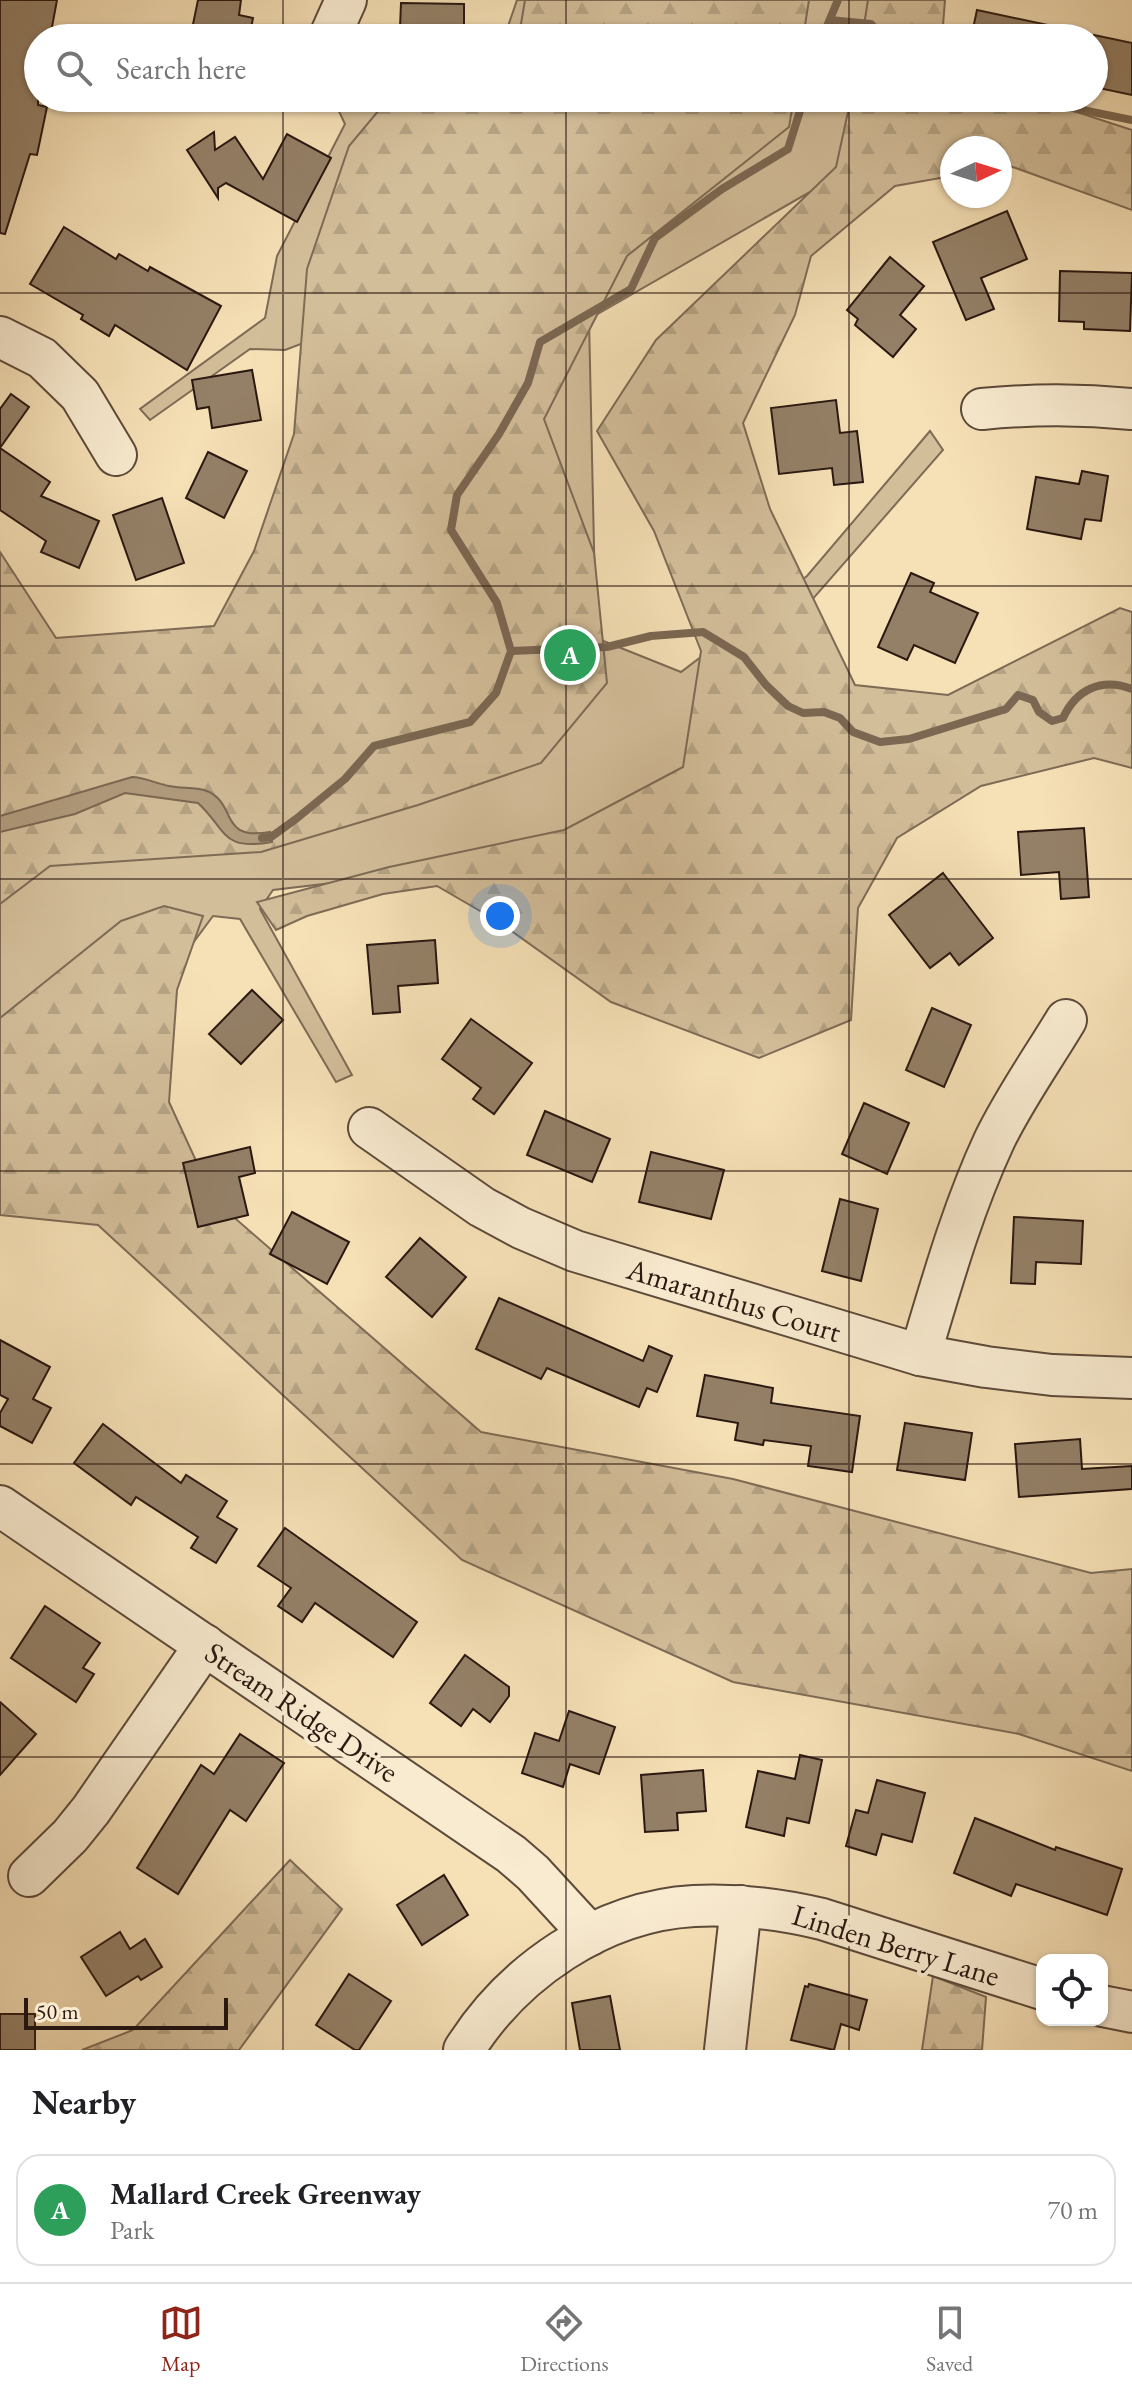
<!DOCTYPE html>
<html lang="en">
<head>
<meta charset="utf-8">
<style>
  :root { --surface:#fff; --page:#f2f2f2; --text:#202124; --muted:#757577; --line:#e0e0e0; --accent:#8f2418 }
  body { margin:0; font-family:"EB Garamond",serif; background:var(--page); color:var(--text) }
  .controls { position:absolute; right:24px; bottom:24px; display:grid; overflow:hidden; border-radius:16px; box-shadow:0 2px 6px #0004 }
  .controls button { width:72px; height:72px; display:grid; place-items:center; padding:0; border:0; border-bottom:2px solid var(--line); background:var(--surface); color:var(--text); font:40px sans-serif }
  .compass { position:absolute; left:940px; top:136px; width:72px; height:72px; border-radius:50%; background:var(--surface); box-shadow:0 2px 6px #0004; rotate:86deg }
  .scale { position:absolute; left:24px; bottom:20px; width:204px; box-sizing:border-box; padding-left:8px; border:4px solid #2a1811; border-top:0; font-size:22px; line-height:28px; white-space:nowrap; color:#2a1811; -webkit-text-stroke:6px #f9ebd0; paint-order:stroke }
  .you { position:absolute; left:500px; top:916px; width:28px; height:28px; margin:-20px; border:6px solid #fff; border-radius:50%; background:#1a73e8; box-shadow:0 0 0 12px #1a73e833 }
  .badge { display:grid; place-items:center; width:52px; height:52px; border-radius:50%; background:var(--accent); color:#fff; font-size:26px; font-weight:700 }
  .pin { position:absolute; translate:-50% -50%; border:4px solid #fff; box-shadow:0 2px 8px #0006 }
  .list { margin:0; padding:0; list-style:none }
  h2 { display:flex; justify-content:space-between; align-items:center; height:104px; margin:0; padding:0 32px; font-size:34px }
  h2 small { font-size:26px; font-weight:400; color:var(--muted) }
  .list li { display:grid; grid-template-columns:52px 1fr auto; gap:24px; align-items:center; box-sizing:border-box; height:112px; margin:0 16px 16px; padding:0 16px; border:2px solid var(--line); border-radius:24px }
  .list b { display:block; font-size:30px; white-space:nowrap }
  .list p { margin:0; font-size:26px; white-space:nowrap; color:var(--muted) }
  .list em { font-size:26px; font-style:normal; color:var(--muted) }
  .icon { flex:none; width:44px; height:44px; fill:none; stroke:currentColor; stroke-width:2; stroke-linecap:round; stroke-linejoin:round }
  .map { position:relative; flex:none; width:1132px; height:2050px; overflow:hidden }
  .search { position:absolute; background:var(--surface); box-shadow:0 2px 6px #0004; left:24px; right:24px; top:24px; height:88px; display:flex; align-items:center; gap:20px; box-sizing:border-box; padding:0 28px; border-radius:44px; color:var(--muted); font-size:30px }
  .sheet { height:232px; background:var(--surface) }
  nav { display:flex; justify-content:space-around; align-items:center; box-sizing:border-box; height:112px; border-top:2px solid var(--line); background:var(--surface); font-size:22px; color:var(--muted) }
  nav a { display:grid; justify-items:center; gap:4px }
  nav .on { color:var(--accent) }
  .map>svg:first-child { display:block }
  .green { fill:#d3be9a; stroke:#7e6b56; stroke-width:2 }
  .forest { fill:url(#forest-firs); stroke:#7e6b56; stroke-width:2 }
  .water { fill:#b19c7e; stroke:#7b6752; stroke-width:2 }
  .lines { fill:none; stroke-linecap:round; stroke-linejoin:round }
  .stream { stroke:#7b6752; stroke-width:8 }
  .building { fill:#948067; stroke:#2a1811; stroke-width:2 }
  .minor-casing { stroke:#5d4a3a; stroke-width:44 }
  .minor { stroke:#f9ebd0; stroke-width:40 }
  .grid { fill:none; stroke:#2a1811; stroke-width:2; stroke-opacity:0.55 }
  .labels { text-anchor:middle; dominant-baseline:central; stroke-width:8; stroke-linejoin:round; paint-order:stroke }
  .street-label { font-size:30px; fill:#2a1811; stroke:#f9ebd0 }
</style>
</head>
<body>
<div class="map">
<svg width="1132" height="2050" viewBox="0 0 1132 2050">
  <defs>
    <pattern id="forest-firs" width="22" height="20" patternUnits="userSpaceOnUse" patternTransform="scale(2)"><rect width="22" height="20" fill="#d3be9a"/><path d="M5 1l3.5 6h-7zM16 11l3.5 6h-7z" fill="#b5a384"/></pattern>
  </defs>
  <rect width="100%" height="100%" fill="#f6e0b6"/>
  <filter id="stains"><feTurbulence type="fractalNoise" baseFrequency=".0025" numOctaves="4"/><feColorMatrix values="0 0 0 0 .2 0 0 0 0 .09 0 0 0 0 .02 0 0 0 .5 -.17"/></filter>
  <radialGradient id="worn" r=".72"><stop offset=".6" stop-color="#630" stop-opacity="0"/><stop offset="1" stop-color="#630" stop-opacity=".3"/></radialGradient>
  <g class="green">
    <path d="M517 0H880L875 38H504Z"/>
    <path d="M344 98H865L909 135 589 319 596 638 681 672 807 576 930 431 943 450 727 697 858 752 519 861 273 890 260 909 352 1075 336 1082 240 919 213 916 0 1204V823L145 778 443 290 285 350 250 349 150 420 140 409 265 318 277 256 345 124 336 105Z"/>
  </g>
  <g class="forest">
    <path d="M525 0H809L803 38H509L521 24Z"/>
    <path d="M868 0H945L942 38H862Z"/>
    <path d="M389 98H794L789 127 627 256 544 419 594 553 607 683 541 763 418 805 261 852 50 866 0 904V552L56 638 214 626 254 551 294 434 307 269 349 146Z"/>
    <path d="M851 98H1034L1132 130V210L1010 166 1000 168V148H952V176L895 186 811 256 795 315 743 423 770 509 855 685 948 695 1120 608 1132 612V768L1094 758 981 786 897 838 858 908 851 1020 759 1058 611 1002 499 922 437 886 383 894 307 916 276 930 257 902 389 867 564 830 683 767 701 651 654 531 597 431 656 340 836 167Z"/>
    <path d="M164 906 203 916 177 990 169 1102 214 1200 481 1432 733 1479 1091 1573 1132 1569V1771L1019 1734 733 1682 462 1560 98 1225 0 1215V1018L121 921Z"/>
    <path d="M290 1860 342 1909 239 2050H82L133 2030Z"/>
    <path d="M933 1976 986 1997 982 2050H922Z"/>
  </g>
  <path class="water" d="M132 777C145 777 156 784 169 786 182 789 194 786 207 791 238 804 218 841 270 832L272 842C221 851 228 831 198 803L125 793 75 814 0 832V816Z"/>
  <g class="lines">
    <g class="stream">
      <path d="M830 20 871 24 884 38"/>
      <path d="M822 38 838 0"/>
      <path d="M1024 98 1132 120"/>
      <path d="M511 651 607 647 651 636 703 632 744 657 766 685 788 706 803 713 824 712 840 718 853 732 880 742 909 739 1006 709 1018 695 1033 700 1039 712 1052 721 1063 718C1076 690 1101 677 1132 689"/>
      <path d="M262 838 271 837 296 819 345 779 374 746 470 722 496 693 511 651 497 603 451 530 457 495 499 434 528 383 540 342 631 289 655 238 722 189 788 149 804 98"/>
    </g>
  </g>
  <g class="building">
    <path d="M0 0H57L50 38H38V105L47 107 37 155 30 154 5 234 0 233Z"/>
    <path d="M198 0H241L239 15 253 18 249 38H208L191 34Z"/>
    <path d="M401 3 464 4V38H417V29L400 28Z"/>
    <path d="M977 10 1062 28 1061 38H971Z"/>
    <path d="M1094 35 1132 43V95L1094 87Z"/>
    <path d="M214 132 215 150 235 137 263 179 287 134 331 158 297 222 226 183 218 188V198L187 150Z"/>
    <path d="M1007 211 1027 259 981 278 994 309 966 320 933 242Z"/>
    <path d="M64 227 116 259 119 254 148 271 150 267 221 306 187 370 115 325 109 336 81 319 83 315 30 284Z"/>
    <path d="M890 257 924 286 900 315 916 329 893 357 855 325 858 319 847 310Z"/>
    <path d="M1060 271 1132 273 1130 331 1084 329V322L1059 321Z"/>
    <path d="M252 370 261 420 212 428 209 407 197 409 192 380Z"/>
    <path d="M11 394 29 407 0 448 50 482 41 496 99 521 79 568 41 552 46 541 0 510V409Z"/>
    <path d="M836 400 840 433 857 431 863 482 834 485 832 468 779 474 771 408Z"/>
    <path d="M208 452 247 471 224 518 186 498Z"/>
    <path d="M1082 471 1108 476 1101 521 1085 519 1081 539 1027 529 1036 477 1079 484Z"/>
    <path d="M162 498 184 563 136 580 113 515Z"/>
    <path d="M911 573 934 583 930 592 978 613 955 663 914 645 907 660 878 647Z"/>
    <path d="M1084 828 1089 897 1061 899 1059 872 1021 875 1018 832Z"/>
    <path d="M943 873 993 938 959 965 950 953 930 968 889 915Z"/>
    <path d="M435 940 438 983 398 986 400 1012 373 1014 367 945Z"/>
    <path d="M252 990 283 1020 241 1064 209 1034Z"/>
    <path d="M932 1008 971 1025 944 1087 906 1070Z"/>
    <path d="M471 1019 532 1063 494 1114 473 1099 481 1088 442 1059Z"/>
    <path d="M864 1103 909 1123 887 1174 842 1154Z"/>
    <path d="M545 1111 610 1139 592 1182 527 1155Z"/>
    <path d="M250 1147 255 1173 239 1177 248 1215 198 1227 183 1163Z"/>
    <path d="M651 1152 724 1170 711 1219 639 1202Z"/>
    <path d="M840 1199 878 1209 861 1281 822 1271Z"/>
    <path d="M292 1212 349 1242 327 1284 270 1254Z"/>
    <path d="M1014 1217 1083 1221 1081 1264 1036 1262 1035 1284 1011 1283Z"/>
    <path d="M420 1238 466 1277 432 1317 386 1277Z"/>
    <path d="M499 1298 643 1361 649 1346 672 1356 657 1392 647 1388 639 1407 547 1368 541 1379 476 1349Z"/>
    <path d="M0 1340 50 1367 33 1399 51 1408 32 1443 0 1426V1413L8 1399 0 1395Z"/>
    <path d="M705 1375 773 1388 771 1403 860 1416 852 1472 808 1466 811 1446 764 1440 763 1445 735 1440 738 1423 697 1416Z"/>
    <path d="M905 1423 972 1433 965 1480 897 1470Z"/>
    <path d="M103 1424 181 1483 186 1475 227 1501 217 1517 237 1529 216 1563 191 1548 198 1537 136 1497 131 1505 74 1463Z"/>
    <path d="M1080 1439 1082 1469 1132 1466V1489L1019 1497 1015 1444Z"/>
    <path d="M285 1528 417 1622 393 1657 315 1603 302 1622 278 1606 291 1588 258 1566Z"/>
    <path d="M45 1606 100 1643 83 1668 94 1674 76 1702 11 1658Z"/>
    <path d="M465 1655 509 1687V1696L490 1722 473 1709 461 1726 430 1703Z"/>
    <path d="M0 1702 36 1734 0 1775Z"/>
    <path d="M569 1711 615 1727 599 1774 570 1764 563 1787 522 1773 535 1733 559 1741Z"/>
    <path d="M240 1734 284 1763 246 1821 230 1810 178 1894 137 1868 201 1765 214 1774Z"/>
    <path d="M800 1755 822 1760 809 1823 787 1818 784 1836 746 1827 758 1771 795 1779Z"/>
    <path d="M703 1770 706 1811 677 1813 678 1830 645 1832 641 1775Z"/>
    <path d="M877 1780 925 1793 912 1842 882 1834 876 1855 846 1846 856 1810 868 1813Z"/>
    <path d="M975 1818 1055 1850 1056 1847 1122 1869 1107 1915 1016 1884 1011 1896 954 1873Z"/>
    <path d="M444 1875 468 1915 422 1945 397 1905Z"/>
    <path d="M120 1932 130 1949 145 1939 162 1967 141 1980 138 1976 106 1996 81 1957Z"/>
    <path d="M349 1974 391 2001 359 2050H355L316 2025Z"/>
    <path d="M809 1984 867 2000 859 2030 841 2024 834 2050 791 2040 805 1986 808 1987Z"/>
    <path d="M610 1996 620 2050H580L572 2003Z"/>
    <rect x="0" y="2014" width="35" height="36"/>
  </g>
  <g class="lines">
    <defs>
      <g id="minor">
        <path d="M329 38 346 0"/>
        <path d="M0 337 42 358 80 395 116 455"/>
        <path d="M982 409C1033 404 1081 404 1132 409"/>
        <path d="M369 1128 482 1207 521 1228 575 1251 920 1355 986 1367 1052 1375 1132 1378"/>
        <path d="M920 1355C942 1282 962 1210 994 1141 1014 1099 1042 1060 1066 1020"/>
        <path d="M0 1506 511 1854 533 1873 590 1935"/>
        <path d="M29 1876 70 1836 91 1810 205 1645"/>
        <path d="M1102 2006 1132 2012"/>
        <path d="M464 2050C513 1972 601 1911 694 1906 737 1904 780 1909 822 1919L1042 1989"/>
        <path d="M725 2050 741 1906"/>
      </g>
    </defs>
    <use href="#minor" class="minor-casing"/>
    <use href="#minor" class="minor"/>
  </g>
  <path class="grid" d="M283 0V38M566 0V38M849 0V38M283 98V2050M566 98V2050M849 98V2050M0 293H1132M0 586H1132M0 879H1132M0 1171H1132M0 1464H1132M0 1757H1132"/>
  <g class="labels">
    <g class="street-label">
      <text transform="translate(734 1300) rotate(17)">Amaranthus Court</text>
      <text transform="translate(302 1712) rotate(34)">Stream Ridge Drive</text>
      <text transform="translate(896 1945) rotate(17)">Linden Berry Lane</text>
    </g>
  </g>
  <rect width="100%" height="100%" filter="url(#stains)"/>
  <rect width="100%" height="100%" fill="url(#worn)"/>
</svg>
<div class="controls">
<button><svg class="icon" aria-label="locate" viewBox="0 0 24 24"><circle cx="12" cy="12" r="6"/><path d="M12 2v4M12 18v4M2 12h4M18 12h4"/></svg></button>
</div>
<svg class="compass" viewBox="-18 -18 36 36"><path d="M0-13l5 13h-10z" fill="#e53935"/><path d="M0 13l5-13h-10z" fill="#757577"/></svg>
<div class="scale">50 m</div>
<div class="you"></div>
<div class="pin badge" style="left:570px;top:655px;background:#2e9e5b">A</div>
<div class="search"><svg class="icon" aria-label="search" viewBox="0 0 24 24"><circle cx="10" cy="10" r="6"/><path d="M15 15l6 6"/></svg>Search here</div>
</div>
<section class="sheet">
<h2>Nearby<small></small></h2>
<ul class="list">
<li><span class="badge" style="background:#2e9e5b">A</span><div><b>Mallard Creek Greenway</b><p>Park</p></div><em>70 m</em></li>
</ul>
</section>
<nav>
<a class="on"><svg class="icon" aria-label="map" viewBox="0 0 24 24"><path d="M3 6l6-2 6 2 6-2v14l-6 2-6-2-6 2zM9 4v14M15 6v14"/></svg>Map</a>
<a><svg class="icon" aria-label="directions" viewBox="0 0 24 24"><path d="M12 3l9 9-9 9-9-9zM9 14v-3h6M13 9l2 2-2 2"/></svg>Directions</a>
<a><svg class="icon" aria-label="saved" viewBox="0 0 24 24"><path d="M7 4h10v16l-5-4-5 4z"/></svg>Saved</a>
</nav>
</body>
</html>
